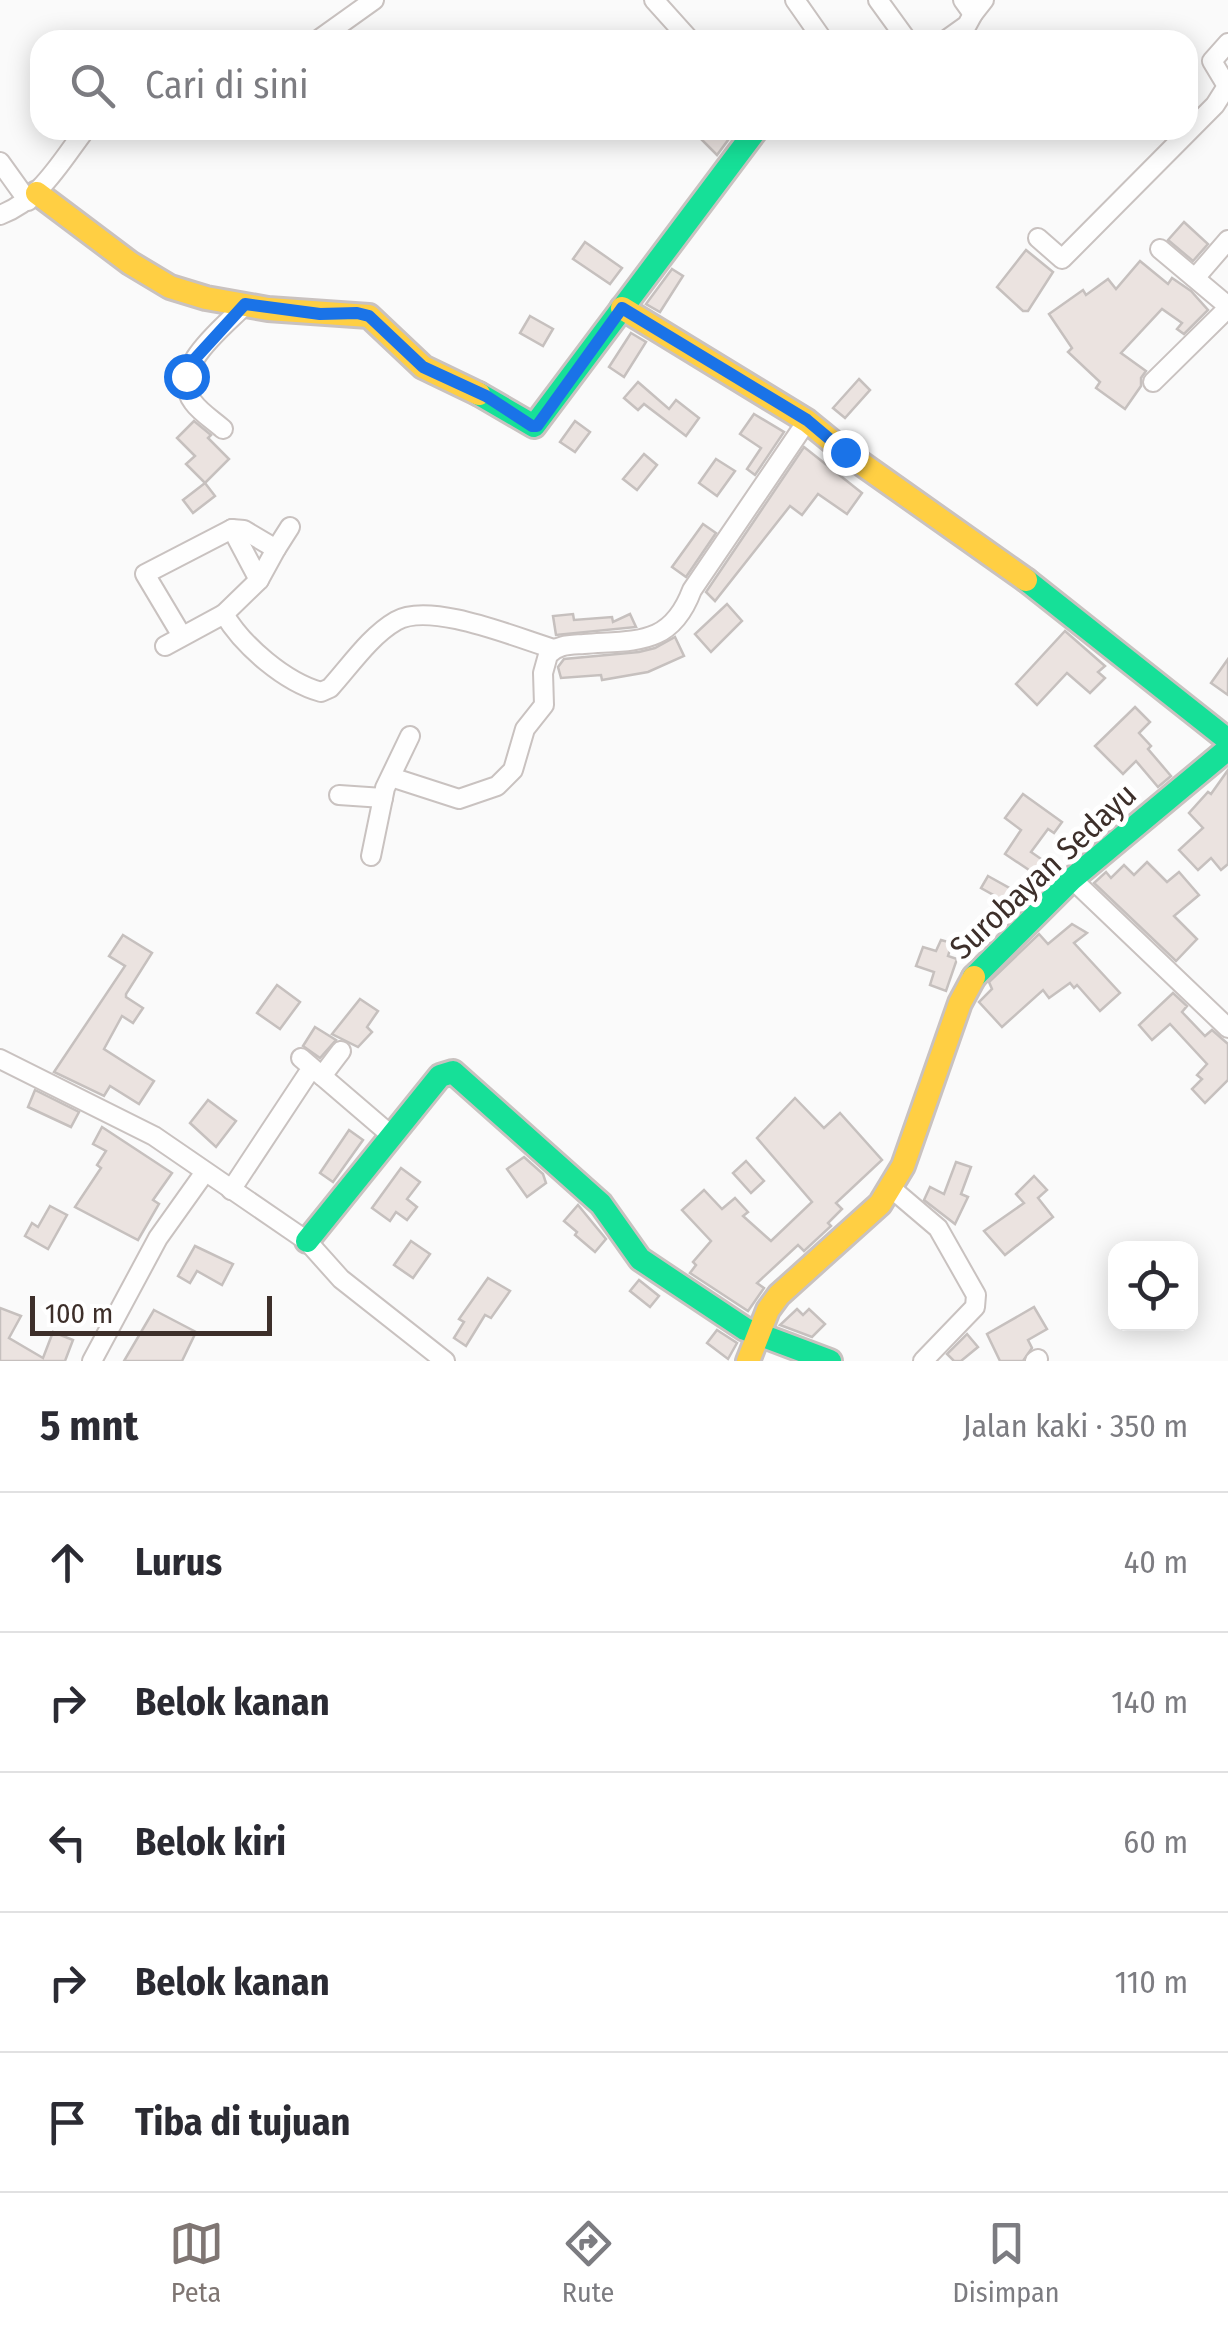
<!DOCTYPE html>
<html lang="id">
<head>
<meta charset="utf-8">
<style>
  :root { --surface:#fff; --page:#f7f7f7; --text:#2b2b33; --muted:#7c7c81; --line:#e1e1e2; --accent:#7f7673 }
  body { margin:0; font-family:"Fira Sans Condensed",sans-serif; background:var(--page); color:var(--text) }
  .controls { position:absolute; right:30px; bottom:30px; display:grid; overflow:hidden; border-radius:20px; box-shadow:0 5px 25px #0003 }
  .controls button { width:90px; height:90px; display:grid; place-items:center; padding:0; border:0; border-bottom:2px solid var(--line); background:var(--surface); color:var(--text); font:50px sans-serif }
  .scale { position:absolute; left:30px; bottom:25px; width:242px; box-sizing:border-box; padding-left:10px; border:5px solid #3d2f2a; border-top:0; font-size:28px; line-height:35px; white-space:nowrap; color:#3d2f2a; -webkit-text-stroke:8px #fff; paint-order:stroke }
  .stop { position:absolute; width:30px; height:30px; margin:-22px; border:8px solid #1a73e8; border-radius:50%; background:#fff }
  .stop.end { background:#1a73e8; border-color:#fff; box-shadow:0 2px 10px #0008 }
  .list { margin:0; padding:0; list-style:none }
  h2 { display:flex; justify-content:space-between; align-items:center; height:130px; margin:0; padding:0 40px; font-size:42px }
  h2 small { font-size:32px; font-weight:400; color:var(--muted) }
  .list li { display:grid; grid-template-columns:65px 1fr auto; gap:30px; align-items:center; box-sizing:border-box; height:140px; padding:0 40px; border-top:2px solid var(--line) }
  .list b { display:block; font-size:38px; white-space:nowrap }
  .list em { font-size:32px; font-style:normal; color:var(--muted) }
  .icon { flex:none; width:55px; height:55px; fill:none; stroke:currentColor; stroke-width:2; stroke-linecap:round; stroke-linejoin:round }
  .map { position:relative; flex:none; width:1228px; height:1361px; overflow:hidden }
  .search { position:absolute; background:var(--surface); box-shadow:0 5px 25px #0003; left:30px; right:30px; top:30px; height:110px; display:flex; align-items:center; gap:25px; box-sizing:border-box; padding:0 35px; border-radius:30px; color:var(--muted); font-size:38px }
  .sheet { height:830px; background:var(--surface) }
  nav { display:flex; justify-content:space-around; align-items:center; box-sizing:border-box; height:140px; border-top:2px solid var(--line); background:var(--surface); font-size:28px; color:var(--muted) }
  nav a { display:grid; justify-items:center; gap:5px }
  nav .on { color:var(--accent) }
  .map>svg:first-child { display:block }
  .building { fill:#ebe3e0; stroke:#c6c0be; stroke-width:2.5 }
  .lines { fill:none; stroke-linecap:round; stroke-linejoin:round }
  .street-casing { stroke:#c9c2c0; stroke-width:22 }
  .fast-casing { stroke:#c9c2c0; stroke-width:28 }
  .slow-casing { stroke:#c9c2c0; stroke-width:28 }
  .street { stroke:#fefefe; stroke-width:18 }
  .fast { stroke:#16e098; stroke-width:22 }
  .slow { stroke:#ffcf43; stroke-width:22 }
  .route { stroke:#1a73e8; stroke-width:12 }
  .labels { text-anchor:middle; dominant-baseline:central; stroke-width:10; stroke-linejoin:round; paint-order:stroke }
  .street-label { font-size:32px; fill:#3d2f2a; stroke:#fff }
</style>
</head>
<body>
<div class="map">
<svg width="1228" height="1361" viewBox="0 0 1228 1361">
  <rect width="100%" height="100%" fill="#fafafa"/>
  <g class="building">
    <path d="M712 130H725L731 136 717 155 702 140Z"/>
    <path d="M1184 222 1208 244 1193 261 1168 240Z"/>
    <path d="M585 242 622 268 610 284 573 259Z"/>
    <path d="M1026 250 1053 272 1028 311H1023L997 287Z"/>
    <path d="M1140 261 1168 284 1172 278 1191 291 1208 310 1184 334 1177 329 1182 323 1162 309 1121 353 1146 371 1141 378V386L1125 409 1096 388 1100 382 1068 352 1072 348 1049 314 1083 290 1086 295 1108 279 1116 289Z"/>
    <path d="M672 269 683 276 660 312 646 304Z"/>
    <path d="M530 316 553 329 543 346 520 333Z"/>
    <path d="M631 333 646 342 624 377 609 367Z"/>
    <path d="M859 379 870 390 845 418 833 408Z"/>
    <path d="M638 382 669 409 676 400 699 418 686 436 644 404 638 410 624 398Z"/>
    <path d="M754 414 784 432 755 475 747 469 761 448 740 434Z"/>
    <path d="M194 421 211 435 208 438 229 459 205 483 186 464 195 456 177 438Z"/>
    <path d="M575 421 590 432 575 452 560 442Z"/>
    <path d="M804 447 862 493 847 514 818 494 802 515 790 506 715 601 706 592Z"/>
    <path d="M644 454 657 465 637 490 623 479Z"/>
    <path d="M716 459 735 471 717 496 699 483Z"/>
    <path d="M205 483 215 496 193 513 183 500Z"/>
    <path d="M703 524 716 533 686 577 672 567Z"/>
    <path d="M727 604 742 621 711 652 695 634Z"/>
    <path d="M573 614 574 620 612 617 613 622 630 614 636 627 556 635 553 616Z"/>
    <path d="M1065 631 1105 666 1098 672 1105 678 1090 693 1067 673 1037 705 1016 684Z"/>
    <path d="M675 637 684 656 648 672 602 680 601 675 561 678 558 667 564 659 639 652 655 648Z"/>
    <path d="M1228 659V695L1211 683Z"/>
    <path d="M1135 707 1150 722 1139 733 1151 746 1148 749 1171 776 1158 787 1136 761 1123 774 1095 746Z"/>
    <path d="M1228 770V864L1221 870 1211 858 1198 870 1179 850 1203 828 1189 813 1208 792 1211 794Z"/>
    <path d="M1023 794 1062 822 1054 833 1048 829 1031 852 1047 863 1038 876 1005 854 1021 830 1005 818Z"/>
    <path d="M1094 814 1108 828 1094 839 1081 827Z"/>
    <path d="M1147 862 1167 882 1179 872 1199 895 1174 916 1197 939 1176 961 1094 883 1106 872 1111 878 1124 865 1134 875Z"/>
    <path d="M988 876 1022 895 1015 907 981 888Z"/>
    <path d="M1072 924 1087 933 1074 943 1120 993 1100 1011 1077 985 1074 988 1070 983 1049 998 1043 990 1002 1027 979 1002 992 989 989 982 1039 934 1048 944Z"/>
    <path d="M123 935 152 953 126 994V997L143 1008 133 1023 122 1016 104 1049 154 1081 139 1104 110 1086 104 1096 54 1072 125 966 109 956Z"/>
    <path d="M941 940 952 943 948 956 957 959 946 991 930 985 934 972 916 966 923 947 936 951Z"/>
    <path d="M277 985 300 1002 280 1029 257 1013Z"/>
    <path d="M1173 993 1187 1006 1182 1012 1205 1036 1212 1030 1228 1044V1080L1205 1103 1192 1089 1202 1079 1197 1075 1207 1064 1170 1024 1152 1040 1139 1025Z"/>
    <path d="M360 999 378 1011 367 1027 372 1032 358 1047 332 1034Z"/>
    <path d="M315 1027 336 1040 320 1058 303 1046Z"/>
    <path d="M35 1090 79 1112 71 1127 28 1107Z"/>
    <path d="M795 1098 824 1128 840 1113 882 1160 836 1203 842 1209 828 1223 831 1226 804 1251 798 1245 757 1283 764 1288 748 1311 690 1273 696 1265 693 1262 711 1241 682 1210 704 1190 722 1209 735 1198 748 1212 743 1216 771 1241 812 1202 757 1138Z"/>
    <path d="M208 1100 236 1121 216 1147 190 1123Z"/>
    <path d="M102 1127 172 1173 153 1200 159 1204 138 1240 75 1207 101 1168 97 1165 106 1151 93 1144Z"/>
    <path d="M349 1130 363 1140 333 1182 320 1173Z"/>
    <path d="M524 1157 543 1174 546 1183 527 1197 507 1169Z"/>
    <path d="M746 1161 764 1181 751 1193 733 1173Z"/>
    <path d="M956 1162 971 1167 961 1194 968 1197 955 1224 924 1200 930 1187 944 1194Z"/>
    <path d="M401 1168 420 1182 407 1199 417 1207 407 1220 396 1212 390 1221 372 1208Z"/>
    <path d="M1034 1176 1047 1190 1038 1198 1053 1217 1005 1255 984 1231 1024 1203 1016 1194Z"/>
    <path d="M578 1205 606 1239 595 1252 575 1235 577 1232 564 1221Z"/>
    <path d="M50 1206 67 1215 48 1249 25 1236 32 1223 38 1227Z"/>
    <path d="M411 1241 430 1254 413 1278 394 1265Z"/>
    <path d="M195 1246 233 1264 222 1285 197 1271 190 1283 178 1276Z"/>
    <path d="M488 1278 510 1291 491 1318 485 1315 466 1346 454 1338 464 1322 459 1319Z"/>
    <path d="M639 1280 659 1296 650 1307 630 1291Z"/>
    <path d="M1034 1307 1047 1329 1028 1340 1032 1348 1023 1361H1000L987 1334Z"/>
    <path d="M0 1308 21 1316 9 1338 43 1358 53 1332 73 1340 65 1361H0Z"/>
    <path d="M797 1309 803 1315 809 1309 825 1324 812 1337 780 1325Z"/>
    <path d="M154 1310 196 1332 182 1361H124Z"/>
    <path d="M717 1330 737 1343 728 1359 707 1343Z"/>
    <path d="M967 1334 978 1347 961 1361H954L947 1354Z"/>
  </g>
  <g class="lines">
    <defs>
      <g id="street">
        <path d="M654 0 690 40"/>
        <path d="M795 0 823 40"/>
        <path d="M878 0 907 40"/>
        <path d="M963 0 973 14 984 0"/>
        <path d="M318 40 374 0"/>
        <path d="M946 40 967 25 973 14"/>
        <path d="M0 162 28 201"/>
        <path d="M0 215C40 200 60 163 85 130"/>
        <path d="M1038 238 1062 259 1215 105 1227 86 1212 61 1228 43"/>
        <path d="M1160 249 1228 306"/>
        <path d="M1195 278 1228 240"/>
        <path d="M1153 382 1228 308"/>
        <path d="M223 429C214 421 200 412 193 402 168 368 224 327 245 305"/>
        <path d="M232 529 259 580"/>
        <path d="M224 614 259 580 276 549"/>
        <path d="M182 636 145 574 232 529 244 530 276 549 290 527"/>
        <path d="M165 646 224 614C243 646 285 682 321 692L330 688C350 666 370 636 396 621 430 601 517 638 554 649"/>
        <path d="M391 777 459 799 497 786 513 770 525 729 544 705 543 673 548 655C558 644 570 645 584 644 637 640 671 646 692 590L807 421"/>
        <path d="M339 795 383 798"/>
        <path d="M371 856 385 788 410 736"/>
        <path d="M1072 879 1228 1028"/>
        <path d="M301 1058 392 1136"/>
        <path d="M0 1059 154 1136 307 1241 341 1279 445 1361"/>
        <path d="M322 1076 341 1051"/>
        <path d="M891 1188 938 1228 976 1295 975 1307 923 1361"/>
        <path d="M231 1190 307 1075"/>
        <path d="M92 1361 158 1238 205 1172"/>
        <path d="M1035 1361 1038 1359"/>
      </g>
      <g id="fast">
        <path d="M479 394 534 426 756 130"/>
        <path d="M1026 580 1228 740"/>
        <path d="M974 977 1072 879 1228 749"/>
        <path d="M307 1241 440 1076 453 1072 601 1204 640 1259 745 1329 830 1361"/>
      </g>
      <g id="slow">
        <path d="M37 193 130 263 170 287 206 298 268 309 369 316 423 367 479 394"/>
        <path d="M622 308 807 421 845 452 1026 580"/>
        <path d="M748 1361 768 1310 779 1295 880 1204 903 1166 960 1003 974 977"/>
      </g>
    </defs>
    <use href="#street" class="street-casing"/>
    <use href="#fast" class="fast-casing"/>
    <use href="#slow" class="slow-casing"/>
    <use href="#street" class="street"/>
    <use href="#fast" class="fast"/>
    <use href="#slow" class="slow"/>
  </g>
  <g class="lines">
    <path class="route" d="M186 376 192 362 245 304 320 314 357 313 369 316 423 367 486 396 532 426H537L622 308 807 420 845 452"/>
  </g>
  <g class="labels">
    <g class="street-label">
      <text transform="translate(1043 871) rotate(-43)">Surobayan Sedayu</text>
    </g>
  </g>
</svg>
<div class="controls">
<button><svg class="icon" aria-label="locate" viewBox="0 0 24 24"><circle cx="12" cy="12" r="6"/><path d="M12 2v4M12 18v4M2 12h4M18 12h4"/></svg></button>
</div>
<div class="scale">100 m</div>
<div class="stop" style="left:186px;top:376px"></div>
<div class="stop end" style="left:845px;top:452px"></div>
<div class="search"><svg class="icon" aria-label="search" viewBox="0 0 24 24"><circle cx="10" cy="10" r="6"/><path d="M15 15l6 6"/></svg>Cari di sini</div>
</div>
<section class="sheet">
<h2>5 mnt<small>Jalan kaki · 350 m</small></h2>
<ul class="list">
<li><svg class="icon" aria-label="ahead" viewBox="0 0 24 24"><path d="M12 20V5M6 11l6-6 6 6"/></svg><div><b>Lurus</b></div><em>40 m</em></li>
<li><svg class="icon" aria-label="right" viewBox="0 0 24 24"><path d="M7 20v-9h11M14 6l5 5-5 5"/></svg><div><b>Belok kanan</b></div><em>140 m</em></li>
<li><svg class="icon" aria-label="left" viewBox="0 0 24 24"><path d="M17 20v-9H6M10 6l-5 5 5 5"/></svg><div><b>Belok kiri</b></div><em>60 m</em></li>
<li><svg class="icon" aria-label="right" viewBox="0 0 24 24"><path d="M7 20v-9h11M14 6l5 5-5 5"/></svg><div><b>Belok kanan</b></div><em>110 m</em></li>
<li><svg class="icon" aria-label="arrive" viewBox="0 0 24 24"><path d="M6 21V4h12l-3 4 3 4H6"/></svg><div><b>Tiba di tujuan</b></div></li>
</ul>
</section>
<nav>
<a class="on"><svg class="icon" aria-label="map" viewBox="0 0 24 24"><path d="M3 6l6-2 6 2 6-2v14l-6 2-6-2-6 2zM9 4v14M15 6v14"/></svg>Peta</a>
<a><svg class="icon" aria-label="directions" viewBox="0 0 24 24"><path d="M12 3l9 9-9 9-9-9zM9 14v-3h6M13 9l2 2-2 2"/></svg>Rute</a>
<a><svg class="icon" aria-label="saved" viewBox="0 0 24 24"><path d="M7 4h10v16l-5-4-5 4z"/></svg>Disimpan</a>
</nav>
</body>
</html>
